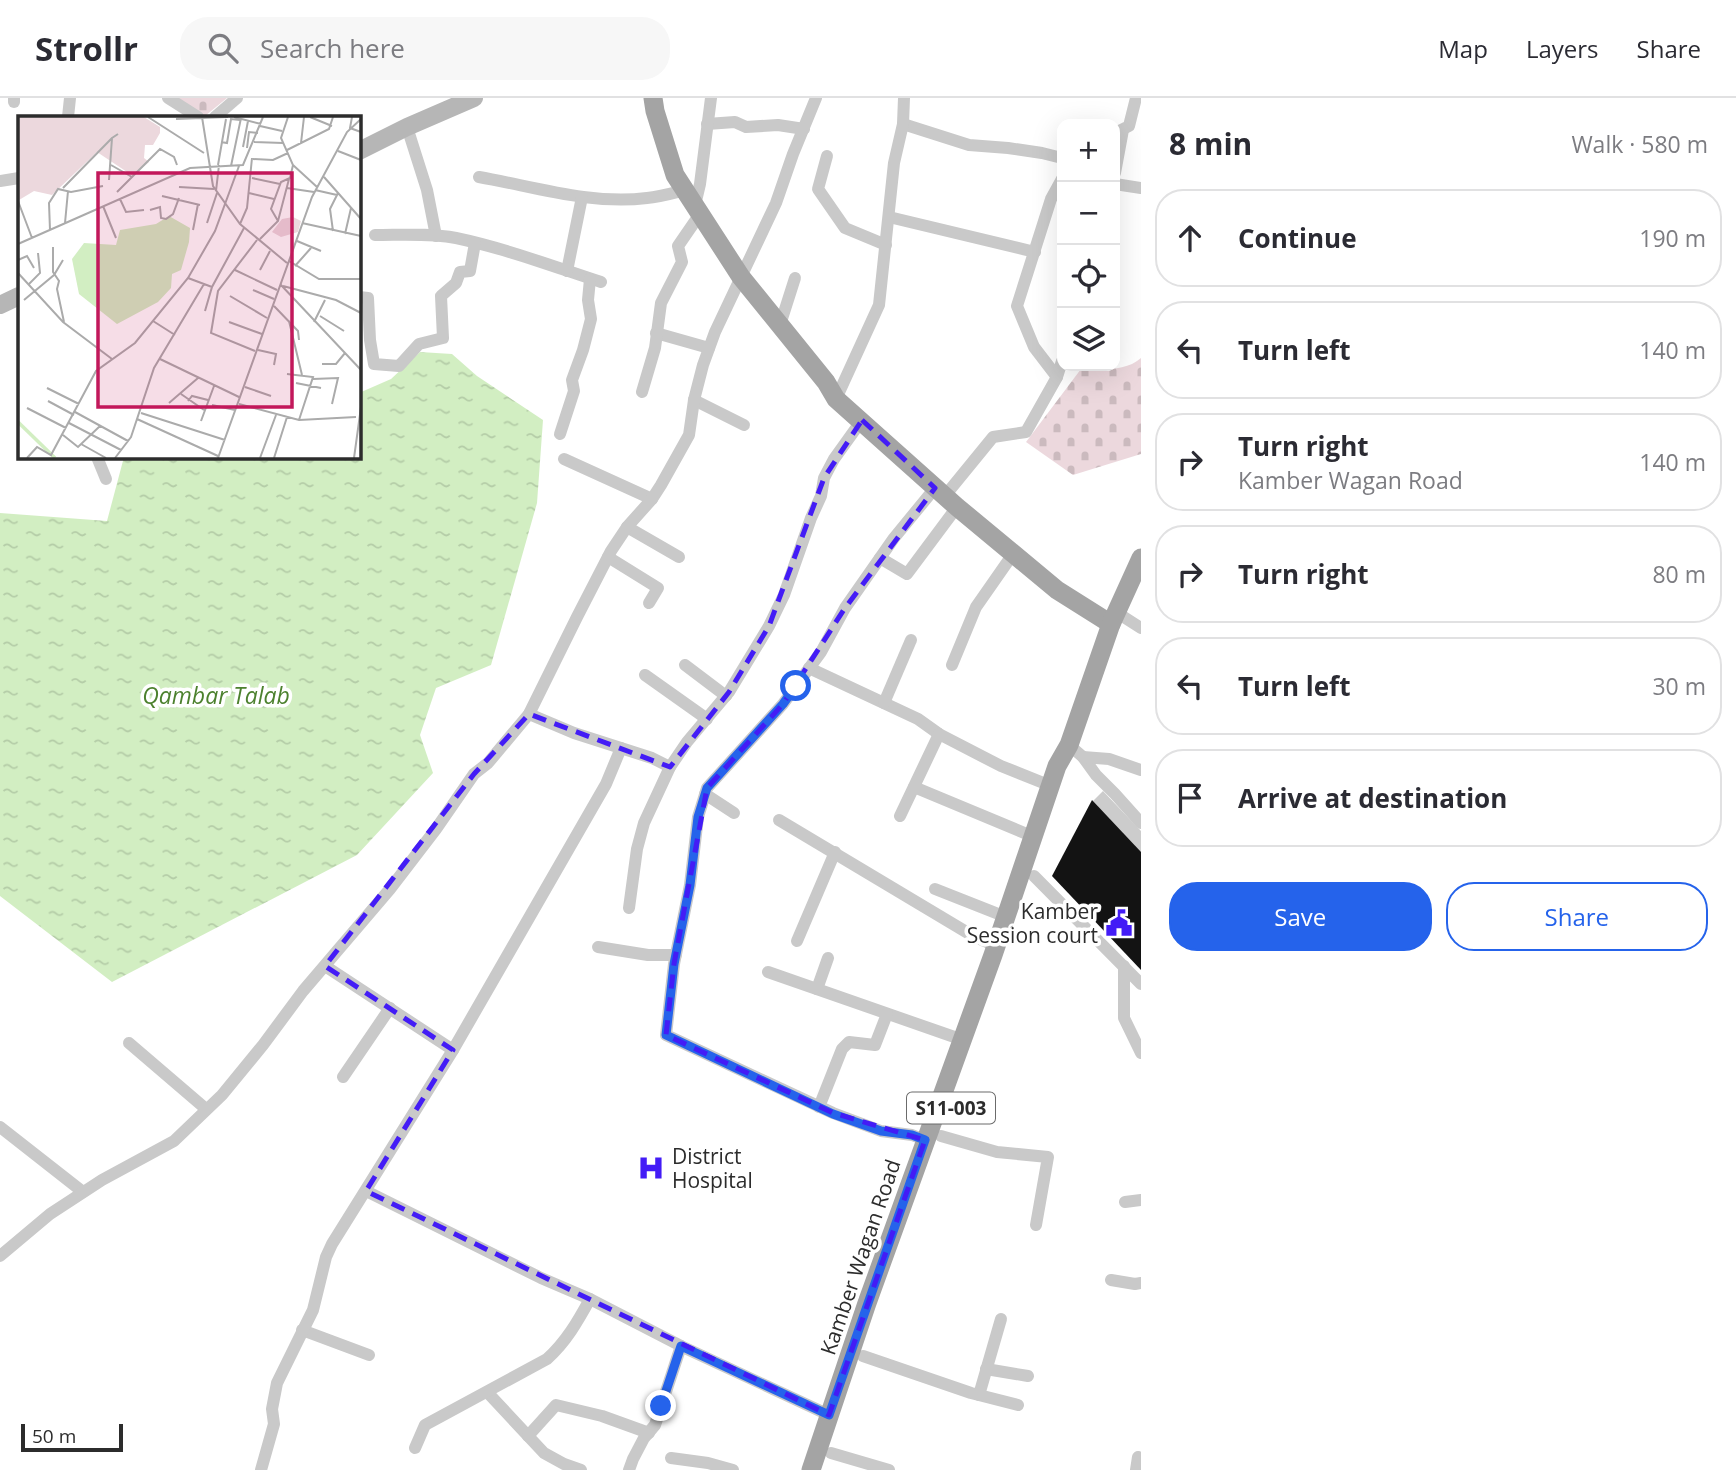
<!DOCTYPE html>
<html lang="en">
<head>
<meta charset="utf-8">
<style>
  :root { --surface:#fff; --page:#f7f7f7; --text:#2b2b33; --muted:#7c7c81; --line:#e1e1e2; --accent:#2563eb }
  body { margin:0; font-family:"Open Sans",sans-serif; background:var(--page); color:var(--text) }
  .controls { position:absolute; right:21px; top:21px; display:grid; overflow:hidden; border-radius:14px; box-shadow:0 7px 28px #0002 }
  .controls button { width:63px; height:63px; display:grid; place-items:center; padding:0; border:0; border-bottom:2px solid var(--line); background:var(--surface); color:var(--text); font:35px sans-serif }
  .scale { position:absolute; left:21px; bottom:18px; width:102px; box-sizing:border-box; padding-left:7px; border:4px solid #2c2c2c; border-top:0; font-size:19px; line-height:24px; white-space:nowrap; color:#2c2c2c; -webkit-text-stroke:5px #fff; paint-order:stroke }
  .stop { position:absolute; width:21px; height:21px; margin:-16px; border:5px solid #2563eb; border-radius:50%; background:#fff }
  .stop.end { background:#2563eb; border-color:#fff; box-shadow:0 2px 7px #0008 }
  .list { margin:0; padding:0; list-style:none }
  h2 { display:flex; justify-content:space-between; align-items:center; height:91px; margin:0; padding:0 28px; font-size:30px }
  h2 small { font-size:23px; font-weight:400; color:var(--muted) }
  .list li { display:grid; grid-template-columns:46px 1fr auto; gap:21px; align-items:center; box-sizing:border-box; height:98px; margin:0 14px 14px; padding:0 14px; border:2px solid var(--line); border-radius:28px }
  .list b { display:block; font-size:26px; white-space:nowrap }
  .list p { margin:0; font-size:23px; white-space:nowrap; color:var(--muted) }
  .list em { font-size:23px; font-style:normal; color:var(--muted) }
  .actions { display:flex; gap:14px; padding:21px 28px }
  .actions a { flex:1; padding:16px 0; border:2px solid var(--accent); border-radius:28px; text-align:center; font-size:24px; color:var(--accent) }
  .actions .main { background:var(--accent); color:#fff }
  .icon { flex:none; width:38px; height:38px; fill:none; stroke:currentColor; stroke-width:2; stroke-linecap:round; stroke-linejoin:round }
  .map { position:relative; flex:none; width:1141px; height:1372px; overflow:hidden }
  header { display:flex; align-items:center; gap:42px; box-sizing:border-box; height:98px; padding:0 35px; background:var(--surface); border-bottom:2px solid var(--line) }
  header strong { font-size:33px }
  nav { display:flex; gap:38px; margin-inline-start:auto; font-size:24px }
  .search { width:490px; height:63px; background:var(--page); display:flex; align-items:center; gap:18px; box-sizing:border-box; padding:0 24px; border-radius:28px; color:var(--muted); font-size:26px }
  main { display:flex }
  aside { flex:1; background:var(--surface) }
  .map>svg:first-child { display:block }
  .cemetery { fill:url(#cemetery-stones) }
  .water { fill:url(#water-ripples) }
  .shadow { fill:#0003 }
  .building { fill:#131313 }
  .lines { fill:none; stroke-linecap:round; stroke-linejoin:round }
  .street { stroke:#c9c9c9; stroke-width:12 }
  .secondary { stroke:#b6b6b6; stroke-width:18 }
  .primary { stroke:#a4a4a4; stroke-width:19 }
  .route { stroke:#2563eb; stroke-width:9 }
  .marked { fill:none; stroke:#431cf6; stroke-width:5; stroke-dasharray:14 9; stroke-linejoin:round }
  .labels { text-anchor:middle; dominant-baseline:central; stroke-width:7; stroke-linejoin:round; paint-order:stroke }
  .shield { fill:#fff; stroke:#6b6b6b; stroke-width:2 }
  .shield-label { font-size:19px; font-weight:bold; fill:#2c2c2c }
  .poi-label { font-size:21px; fill:#2c2c2c; stroke:#fff; text-anchor:end }
  .street-label { font-size:21px; fill:#2c2c2c; stroke:#fff }
  .water-label { font-size:23px; font-style:italic; fill:#4c812e; stroke:#fff }
  .inset-river { fill:none; stroke:#d2eec2; stroke-width:3.5 }
  .inset-road { fill:none; stroke:#ababab; stroke-width:2 }
  .view { fill:#c2185b; fill-opacity:0.15; stroke:#c2185b; stroke-width:3.5 }
  .inset-edge { fill:none; stroke:#2c2c2c; stroke-width:3.5 }
</style>
</head>
<body>
<header>
<strong>Strollr</strong>
<div class="search"><svg class="icon" aria-label="search" viewBox="0 0 24 24"><circle cx="10" cy="10" r="6"/><path d="M15 15l6 6"/></svg>Search here</div>
<nav><a>Map</a><a>Layers</a><a>Share</a></nav>
</header>
<main>
<div class="map">
<svg width="1141" height="1372" viewBox="0 0 1141 1372">
  <defs>
    <pattern id="cemetery-stones" width="16" height="16" patternUnits="userSpaceOnUse" patternTransform="scale(1.75)"><rect width="16" height="16" fill="#ecd8dd"/><path d="M2 7V4a2 2 0 0 1 4 0v3zM10 15v-3a2 2 0 0 1 4 0v3z" fill="#cbbabe"/></pattern>
    <pattern id="water-ripples" width="26" height="14" patternUnits="userSpaceOnUse" patternTransform="scale(1.75)"><rect width="26" height="14" fill="#d2eec2"/><path d="M2 4q2-2 4 0t4 0M15 11q2-2 4 0t4 0" fill="none" stroke="#b4cca7"/></pattern>
  </defs>
  <rect width="100%" height="100%" fill="#fff"/>
  <g class="cemetery">
    <path d="M176 0H227L205 18Z"/>
    <path d="M1141 260V356L1073 377 1026 344 1081 271C1102 271 1125 274 1141 260Z"/>
  </g>
  <path class="water" d="M420 254 452 256 477 278 543 322 537 405 491 567 436 590 420 637 433 675 357 757 112 884 0 798V415L107 423 124 359H359V295L391 281Z"/>
  <path class="shadow" d="M1103 693 1141 733V870L1093 703Z"/>
  <path class="building" d="M1092 702 1141 754V872L1052 778Z"/>
  <g class="lines">
    <g class="street">
      <path d="M168 0 198 19"/>
      <path d="M14 4V0"/>
      <path d="M68 19 70 0"/>
      <path d="M215 19 237 0"/>
      <path d="M707 26 735 24 746 29 778 27 804 31"/>
      <path d="M903 26 969 47 1008 50 1042 55 1062 60"/>
      <path d="M407 29 427 92 436 138"/>
      <path d="M1115 35 1129 28 1136 0"/>
      <path d="M827 58 818 91 845 130 886 147"/>
      <path d="M1115 75 1123 32"/>
      <path d="M479 79C535 89 591 107 647 100 660 99 673 95 685 92"/>
      <path d="M0 83 19 80"/>
      <path d="M1115 86 1141 90"/>
      <path d="M695 107 700 86 711 0"/>
      <path d="M889 119 1035 154"/>
      <path d="M375 137C402 137 430 135 456 140 504 150 555 169 601 184"/>
      <path d="M567 173 582 99"/>
      <path d="M359 199 368 200 370 242 374 266 399 268 419 246 443 240 441 198 456 185 460 174 470 173 475 145"/>
      <path d="M780 227 795 180"/>
      <path d="M656 235 709 250"/>
      <path d="M1057 279 1034 249 1017 208 1051 101 1062 81"/>
      <path d="M642 294 655 250 661 205 682 164 678 148 700 116"/>
      <path d="M836 301 879 207 894 65 903 26 904 0"/>
      <path d="M694 302 744 327"/>
      <path d="M560 336 574 293 572 282 583 252 591 221 588 202 590 181"/>
      <path d="M97 359 106 381"/>
      <path d="M564 361 652 401"/>
      <path d="M944 399 993 339 1026 334 1057 279 1062 263"/>
      <path d="M627 429 679 459"/>
      <path d="M608 459 658 490 649 505"/>
      <path d="M880 460 907 476 957 409"/>
      <path d="M1116 514 1141 530"/>
      <path d="M685 567 726 598"/>
      <path d="M952 567 976 509 1013 456"/>
      <path d="M809 570 918 621 939 636 1001 668 1051 688"/>
      <path d="M645 577 707 621"/>
      <path d="M884 605 911 542"/>
      <path d="M529 616 574 635 652 660 670 669"/>
      <path d="M1069 647 1083 659 1096 677 1115 696 1141 725"/>
      <path d="M1083 659 1109 661 1141 672"/>
      <path d="M914 689 1034 739"/>
      <path d="M705 696 734 715"/>
      <path d="M900 718 939 636"/>
      <path d="M779 722 973 838 996 848"/>
      <path d="M1034 778 1141 886"/>
      <path d="M935 791 1006 819"/>
      <path d="M629 810 637 751 644 725 670 669 687 644 729 594 769 528 784 497 811 420 821 398 824 380 834 361 862 322"/>
      <path d="M797 843 835 754"/>
      <path d="M598 849 648 857H676"/>
      <path d="M325 868 453 952"/>
      <path d="M1124 868V920L1141 955"/>
      <path d="M768 874 963 942"/>
      <path d="M817 891 828 860"/>
      <path d="M129 945 206 1011"/>
      <path d="M343 979 390 910"/>
      <path d="M819 1009 842 951 849 944 875 947 887 916"/>
      <path d="M0 1029 83 1094"/>
      <path d="M941 1038 997 1054 1048 1059 1036 1127"/>
      <path d="M925 1042 912 1037 881 1033 833 1015 666 937 674 866 690 787 698 719 707 690 783 606 821 554 845 510 894 440 935 390"/>
      <path d="M366 1093 541 1180 590 1201 685 1250 829 1317"/>
      <path d="M1125 1104 1141 1102"/>
      <path d="M0 1158 50 1116 102 1082 174 1043 222 997 263 947 303 893 390 791 436 731 474 676 488 665 529 616 577 519 611 453 627 429 652 401 661 387 689 337 694 302 703 267 715 234 776 105 793 56 816 0"/>
      <path d="M1111 1182 1135 1186 1141 1185"/>
      <path d="M302 1232 369 1257"/>
      <path d="M863 1258 971 1295 1018 1307"/>
      <path d="M986 1271 1028 1278"/>
      <path d="M488 1295 544 1355 564 1366 581 1372"/>
      <path d="M979 1297 1001 1221"/>
      <path d="M528 1338 556 1307 602 1318 649 1335"/>
      <path d="M415 1350 425 1327 547 1261C566 1244 578 1223 590 1201"/>
      <path d="M831 1355 889 1372"/>
      <path d="M671 1360 708 1365 733 1372"/>
      <path d="M261 1372 274 1326 272 1311 277 1285 313 1212 326 1159 332 1146 453 952 606 686 621 650"/>
      <path d="M629 1372 633 1361 644 1340 655 1327 681 1248"/>
      <path d="M1136 1372 1138 1359"/>
    </g>
    <g class="secondary">
      <path d="M359 53 407 29 474 0"/>
      <path d="M0 207 19 198"/>
    </g>
    <g class="primary">
      <path d="M653 0 655 13 675 77 741 179 826 284 836 301 957 409 1057 492 1111 526"/>
      <path d="M811 1372 867 1205 993 857 1057 668 1069 647 1111 526 1141 460"/>
    </g>
  </g>
  <g class="lines">
    <path class="route" d="M661 1308 681 1248 829 1317 925 1042 912 1037 881 1033 833 1016 666 937 674 866 690 787 698 719 707 690 783 606 796 588"/>
  </g>
  <path class="marked" d="M862 322 935 390 845 510 783 606 707 690 674 866 666 937 833 1015 925 1042 829 1317 366 1093 453 952 325 868 474 676 529 616 670 669 729 594 769 528 824 380Z"/>
  <defs>
    <symbol id="civic-bare" viewBox="-9 -9 18 18"><path d="M-.6-6.5H3V-4.5H.6V-3L4-1V1h2V6H-6V1h2V-1L-.6-3ZM-1.2 2.5V6h2.4V2.5Z" fill="#431cf6" stroke="#fff" stroke-width="2.5" paint-order="stroke"/></symbol>
    <symbol id="hospital-bare" viewBox="-9 -9 18 18"><path d="M-5-5h3v3.5h4V-5h3V5h-3V1.5h-4V5h-3Z" fill="#431cf6" stroke="#fff" stroke-width="2.5" paint-order="stroke"/></symbol>
  </defs>
  <g fill-rule="evenodd">
    <use href="#civic-bare" x="1100" y="806" width="38" height="38"/>
    <use href="#hospital-bare" x="632" y="1051" width="38" height="38"/>
  </g>
  <g class="labels">
    <rect class="shield" x="907" y="994.5" width="88" height="31" rx="5"/>
    <g class="shield-label">
      <text x="951" y="1010">S11-003</text>
    </g>
    <g class="poi-label">
      <text x="1098" y="813">Kamber<tspan x="1098" dy="24">Session court</tspan></text>
      <text x="672" y="1058" text-anchor="start">District<tspan x="672" dy="24">Hospital</tspan></text>
    </g>
    <g class="street-label">
      <text transform="translate(860 1159) rotate(-71)">Kamber Wagan Road</text>
    </g>
    <g class="water-label">
      <text x="216" y="597">Qambar Talab</text>
    </g>
  </g>
  <g transform="translate(18 18)">
    <rect width="343" height="343" fill="#fff"/>
    <path d="M0 1H126L142 11V17L135 29H127L126 42 131 46 115 60 79 36 34 79 16 75 1 84ZM275 101 283 105 280 116 263 121 254 116 264 103Z" fill="#ecd8dd"/>
    <path d="M151 100 172 112 171 126 163 154 154 158 153 172 140 186 99 208 61 178 54 143 66 127 98 129 102 114 138 108Z" fill="#d2eec2"/>
    <path class="inset-river" d="M0 306 37 342"/>
    <path class="inset-road" d="M130 1 186 37M184 1 195 70 222 108 269 147M216 1 243 8M292 1 314 10M334 1 332 12 343 16M158 3 210 1M242 10 264 15M203 26 209 27 213 3 222 4M236 26 265 27M283 27 286 1M225 31 230 5M229 32 231 16 240 17M269 34 311 13 315 1M320 35 343 44M235 43 255 44 270 37M93 49 114 61M200 49 208 3M275 49 299 71M213 50 223 2M306 61 343 103M234 62 262 68M91 64 94 22 100 18M161 71 196 73M45 72 94 22M269 72 296 76M297 74 319 79M198 75 201 49M99 76 142 33 156 41 159 49M231 77 256 83M144 80 182 89M102 83 108 96 126 94M0 85 14 122M85 90 98 122M132 94 142 91 143 102 148 103 155 98 161 82M260 105 253 93 263 66 272 62 275 49 263 22 270 1M47 107 50 75M189 107 199 77M284 107 343 120M222 108 229 92 234 42M32 114 31 87 40 73 53 76 85 70M175 114 180 88M315 115 312 93 320 77M327 118 333 92M242 123 260 105 271 63M279 125 303 135M0 128 172 52 225 49 245 1M35 131V156L41 165 39 173 46 206M0 144 9 140 16 152M271 145 301 163H343M277 150 293 132M217 154 259 174M242 154 252 135M0 157 45 206 94 243M170 162 194 171M10 169 22 157 20 137M263 169 343 254M265 170 318 184 343 197M235 174 256 183M212 180 249 202M6 184 36 159 45 144M256 190 280 215 281 224M187 195 194 171 226 112M302 200 326 215M135 205 157 219M271 205 284 259M211 206 244 218M296 206 307 184M240 234 258 238 256 249M237 235 193 217 200 175 239 124M142 243 221 281M304 248H318L327 237M269 258 295 261 281 304M295 263 320 262 314 288M278 267 303 272M227 271 253 280M29 272 61 288M163 278 186 294M30 285 56 299M170 285 174 280 190 284M151 287 180 262M221 288 281 304 338 301M194 289 217 294M9 292 48 312M57 296 110 325M123 297 207 324M119 303 200 340M183 305 196 270M51 307 103 334M45 319 60 331 82 310M63 328 88 342M9 342 19 331 33 339 78 255 117 227 170 162 197 115 221 50M97 342 113 321 136 252 186 168M200 342 294 81 329 16 343 3M242 342 258 299M256 342 269 301M336 342 343 291"/>
    <path class="view" d="M80 57H274V291H80Z"/>
    <rect width="343" height="343" class="inset-edge"/>
  </g>
</svg>
<div class="controls">
<button>+</button>
<button>−</button>
<button><svg class="icon" aria-label="locate" viewBox="0 0 24 24"><circle cx="12" cy="12" r="6"/><path d="M12 2v4M12 18v4M2 12h4M18 12h4"/></svg></button>
<button><svg class="icon" aria-label="layers" viewBox="0 0 24 24"><path d="M12 4l9 5-9 5-9-5zM3 14l9 5 9-5"/></svg></button>
</div>
<div class="scale">50 m</div>
<div class="stop" style="left:796px;top:588px"></div>
<div class="stop end" style="left:661px;top:1308px"></div>
</div>
<aside>
<h2>8 min<small>Walk · 580 m</small></h2>
<ul class="list">
<li><svg class="icon" aria-label="ahead" viewBox="0 0 24 24"><path d="M12 20V5M6 11l6-6 6 6"/></svg><div><b>Continue</b></div><em>190 m</em></li>
<li><svg class="icon" aria-label="left" viewBox="0 0 24 24"><path d="M17 20v-9H6M10 6l-5 5 5 5"/></svg><div><b>Turn left</b></div><em>140 m</em></li>
<li><svg class="icon" aria-label="right" viewBox="0 0 24 24"><path d="M7 20v-9h11M14 6l5 5-5 5"/></svg><div><b>Turn right</b><p>Kamber Wagan Road</p></div><em>140 m</em></li>
<li><svg class="icon" aria-label="right" viewBox="0 0 24 24"><path d="M7 20v-9h11M14 6l5 5-5 5"/></svg><div><b>Turn right</b></div><em>80 m</em></li>
<li><svg class="icon" aria-label="left" viewBox="0 0 24 24"><path d="M17 20v-9H6M10 6l-5 5 5 5"/></svg><div><b>Turn left</b></div><em>30 m</em></li>
<li><svg class="icon" aria-label="arrive" viewBox="0 0 24 24"><path d="M6 21V4h12l-3 4 3 4H6"/></svg><div><b>Arrive at destination</b></div></li>
</ul>
<div class="actions"><a class="main">Save</a><a>Share</a></div>
</aside>
</main>
</body>
</html>
